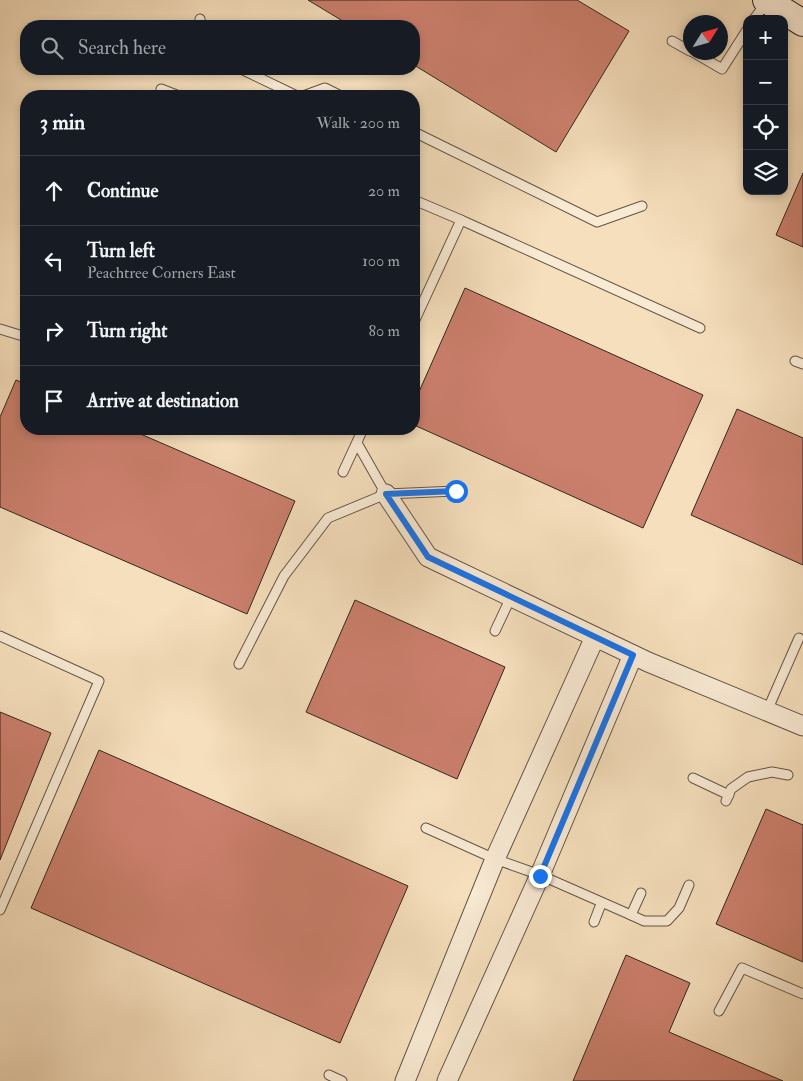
<!DOCTYPE html>
<html lang="en">
<head>
<meta charset="utf-8">
<style>
  :root { --surface:#171b24; --page:#242831; --text:#f1f3f6; --muted:#9ea1a6; --line:#363941 }
  body { margin:0; font-family:"IM FELL Double Pica",serif; background:var(--page); color:var(--text) }
  .controls { position:absolute; right:15px; top:15px; display:grid; overflow:hidden; border-radius:10px; box-shadow:0 2px 8px #0003 }
  .controls button { width:45px; height:45px; display:grid; place-items:center; padding:0; border:0; border-bottom:1px solid var(--line); background:var(--surface); color:var(--text); font:25px sans-serif }
  .compass { position:absolute; left:683px; top:15px; width:45px; height:45px; border-radius:50%; background:var(--surface); box-shadow:0 2px 8px #0003; rotate:53deg }
  .stop { position:absolute; width:15px; height:15px; margin:-11px; border:4px solid #1a73e8; border-radius:50%; background:#fff }
  .stop.end { background:#1a73e8; border-color:#fff; box-shadow:0 1px 5px #0008 }
  .list { margin:0; padding:0; list-style:none }
  h2 { display:flex; justify-content:space-between; align-items:center; height:65px; margin:0; padding:0 20px; font-size:21px }
  h2 small { font-size:16px; font-weight:400; color:var(--muted) }
  .list li { display:grid; grid-template-columns:32px 1fr auto; gap:15px; align-items:center; box-sizing:border-box; height:70px; padding:0 20px; border-top:1px solid var(--line) }
  .list b { display:block; font-size:19px; white-space:nowrap }
  .list p { margin:0; font-size:16px; white-space:nowrap; color:var(--muted) }
  .list em { font-size:16px; font-style:normal; color:var(--muted) }
  .icon { flex:none; width:28px; height:28px; fill:none; stroke:currentColor; stroke-width:2; stroke-linecap:round; stroke-linejoin:round }
  .map { position:relative; flex:none; width:803px; height:1081px; overflow:hidden }
  .search { position:absolute; background:var(--surface); box-shadow:0 2px 8px #0003; left:20px; top:20px; width:400px; height:55px; display:flex; align-items:center; gap:12px; box-sizing:border-box; padding:0 18px; border-radius:20px; color:var(--muted); font-size:19px }
  .panel { position:absolute; background:var(--surface); box-shadow:0 2px 8px #0003; left:20px; top:90px; width:400px; height:345px; border-radius:20px }
  .map>svg:first-child { display:block }
  .building { fill:#cb7f6d; stroke:#32271f }
  .lines { fill:none; stroke-linecap:round; stroke-linejoin:round }
  .lane-casing { stroke:#635546; stroke-width:11 }
  .street-casing { stroke:#635546; stroke-width:21 }
  .secondary-casing { stroke:#32271f; stroke-width:28 }
  .lane { stroke:#f9ead4; stroke-width:9 }
  .street { stroke:#f9ead4; stroke-width:19 }
  .secondary { stroke:#f9ead4; stroke-width:26 }
  .route { stroke:#1a73e8; stroke-width:6 }
</style>
</head>
<body>
<div class="map">
<svg width="803" height="1081" viewBox="0 0 803 1081">
  <rect width="100%" height="100%" fill="#f6dfbd"/>
  <filter id="stains"><feTurbulence type="fractalNoise" baseFrequency=".004" numOctaves="4"/><feColorMatrix values="0 0 0 0 .2 0 0 0 0 .09 0 0 0 0 .02 0 0 0 .5 -.17"/></filter>
  <radialGradient id="worn" r=".72"><stop offset=".6" stop-color="#630" stop-opacity="0"/><stop offset="1" stop-color="#630" stop-opacity=".3"/></radialGradient>
  <g class="building">
    <path d="M308 0H577L629 31 556 152 414 65V26H351Z"/>
    <path d="M803 173V247L776 235Z"/>
    <path d="M465 288 703 395 643 528 414 425V403Z"/>
    <path d="M16 380 26 384V429H129L295 501 247 614 0 507V417Z"/>
    <path d="M737 409 803 438V565L691 515Z"/>
    <path d="M355 600 505 667 457 779 306 712Z"/>
    <path d="M0 712 51 733 0 860Z"/>
    <path d="M99 750 408 886 340 1043 31 908Z"/>
    <path d="M766 809 803 825V962L716 924Z"/>
    <path d="M626 955 690 983 669 1032 783 1081H573Z"/>
  </g>
  <g class="lines">
    <defs>
      <g id="lane">
        <path d="M200 19 201 26"/>
        <path d="M754 19 766 3"/>
        <path d="M672 41 690 51"/>
        <path d="M693 52 722 69 747 30"/>
        <path d="M241 69 297 96"/>
        <path d="M161 89 179 96"/>
        <path d="M303 96 325 88 341 96"/>
        <path d="M414 132 597 222 642 206"/>
        <path d="M414 200 461 220"/>
        <path d="M414 322 461 220 700 328"/>
        <path d="M0 329 26 337"/>
        <path d="M795 361 803 364"/>
        <path d="M357 443 386 494"/>
        <path d="M343 472 363 429"/>
        <path d="M495 631 511 597"/>
        <path d="M0 636 99 681 0 910"/>
        <path d="M239 664 284 576 328 518 386 494 456 491"/>
        <path d="M767 711 799 638"/>
        <path d="M693 778 729 795"/>
        <path d="M726 801 731 789 748 777 772 772 788 775"/>
        <path d="M426 828 495 859 540 875 631 915 644 921H667L679 908 689 885"/>
        <path d="M631 915 641 893"/>
        <path d="M594 922 601 904"/>
        <path d="M719 1011 742 968 803 994"/>
        <path d="M329 1075 342 1081"/>
      </g>
      <g id="street">
        <path d="M386 494 428 557 648 662 803 726"/>
        <path d="M405 1081 495 859 595 637"/>
        <path d="M447 1081 540 875 633 655"/>
      </g>
      <path id="secondary" d="M766 0 803 23"/>
    </defs>
    <use href="#lane" class="lane-casing"/>
    <use href="#street" class="street-casing"/>
    <use href="#secondary" class="secondary-casing"/>
    <use href="#lane" class="lane"/>
    <use href="#street" class="street"/>
    <use href="#secondary" class="secondary"/>
  </g>
  <g class="lines">
    <path class="route" d="M456 491 386 494 428 557 633 655 540 876"/>
  </g>
  <rect width="100%" height="100%" filter="url(#stains)"/>
  <rect width="100%" height="100%" fill="url(#worn)"/>
</svg>
<div class="controls">
<button>+</button>
<button>−</button>
<button><svg class="icon" aria-label="locate" viewBox="0 0 24 24"><circle cx="12" cy="12" r="6"/><path d="M12 2v4M12 18v4M2 12h4M18 12h4"/></svg></button>
<button><svg class="icon" aria-label="layers" viewBox="0 0 24 24"><path d="M12 4l9 5-9 5-9-5zM3 14l9 5 9-5"/></svg></button>
</div>
<svg class="compass" viewBox="-18 -18 36 36"><path d="M0-13l5 13h-10z" fill="#e53935"/><path d="M0 13l5-13h-10z" fill="#9ea1a6"/></svg>
<div class="stop" style="left:456px;top:491px"></div>
<div class="stop end" style="left:540px;top:876px"></div>
<div class="search"><svg class="icon" aria-label="search" viewBox="0 0 24 24"><circle cx="10" cy="10" r="6"/><path d="M15 15l6 6"/></svg>Search here</div>
<section class="panel">
<h2>3 min<small>Walk · 200 m</small></h2>
<ul class="list">
<li><svg class="icon" aria-label="ahead" viewBox="0 0 24 24"><path d="M12 20V5M6 11l6-6 6 6"/></svg><div><b>Continue</b></div><em>20 m</em></li>
<li><svg class="icon" aria-label="left" viewBox="0 0 24 24"><path d="M17 20v-9H6M10 6l-5 5 5 5"/></svg><div><b>Turn left</b><p>Peachtree Corners East</p></div><em>100 m</em></li>
<li><svg class="icon" aria-label="right" viewBox="0 0 24 24"><path d="M7 20v-9h11M14 6l5 5-5 5"/></svg><div><b>Turn right</b></div><em>80 m</em></li>
<li><svg class="icon" aria-label="arrive" viewBox="0 0 24 24"><path d="M6 21V4h12l-3 4 3 4H6"/></svg><div><b>Arrive at destination</b></div></li>
</ul>
</section>
</div>
</body>
</html>
